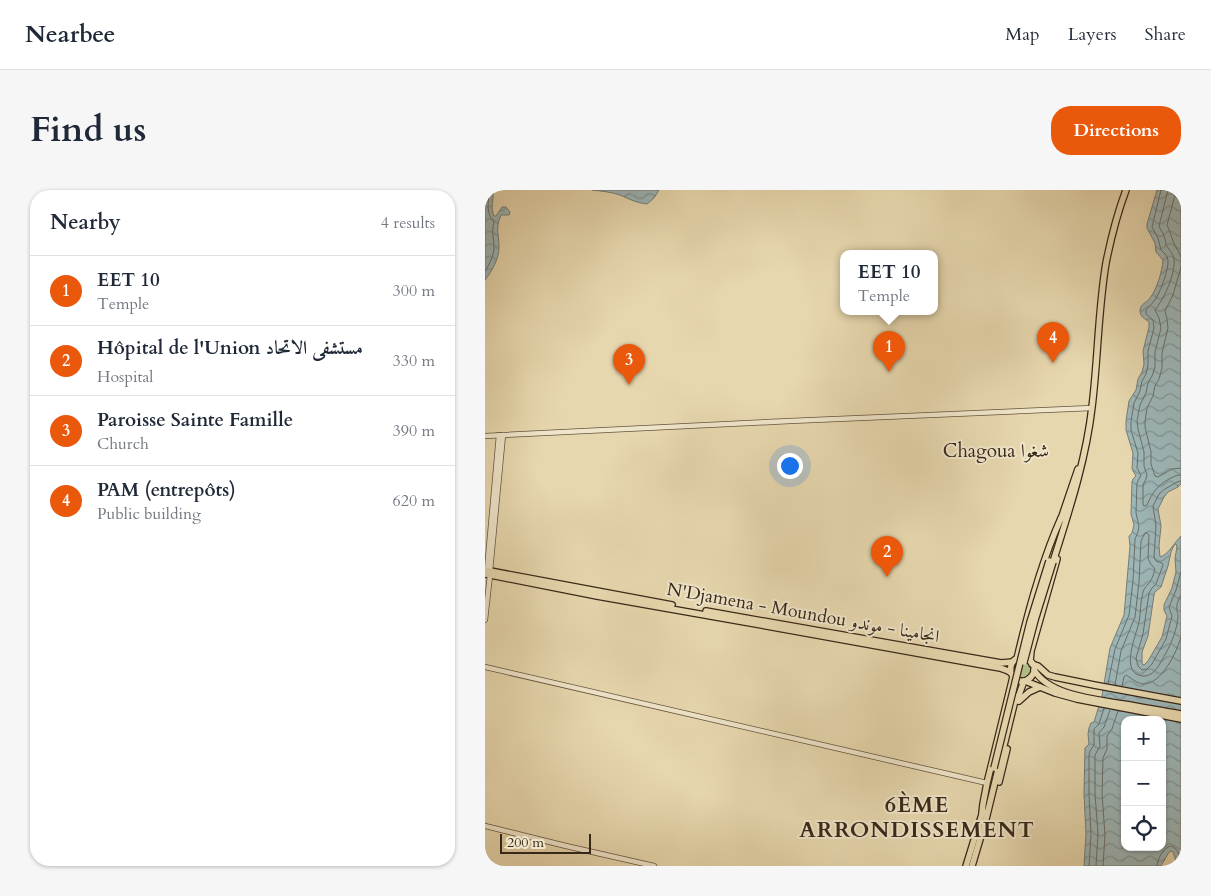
<!DOCTYPE html>
<html lang="en">
<head>
<meta charset="utf-8">
<style>
  :root { --surface:#fff; --page:#f6f6f7; --text:#1f2937; --muted:#747a83; --line:#e0e1e3; --accent:#ea580c }
  body { margin:0; font-family:Cardo,Amiri,serif; background:var(--page); color:var(--text) }
  .controls { position:absolute; right:15px; bottom:15px; display:grid; overflow:hidden; border-radius:10px; box-shadow:0 1px 4px #0004 }
  .controls button { width:45px; height:45px; display:grid; place-items:center; padding:0; border:0; border-bottom:1px solid var(--line); background:var(--surface); color:var(--text); font:25px sans-serif }
  .scale { position:absolute; left:15px; bottom:12px; width:91px; box-sizing:border-box; padding-left:5px; border:2px solid #382819; border-top:0; font-size:14px; line-height:18px; white-space:nowrap; color:#382819; -webkit-text-stroke:4px #efe5ca; paint-order:stroke }
  .you { position:absolute; left:304px; top:275px; width:18px; height:18px; margin:-12px; border:4px solid #fff; border-radius:50%; background:#1a73e8; box-shadow:0 0 0 8px #1a73e833 }
  .badge { display:grid; place-items:center; width:32px; height:32px; border-radius:50%; background:var(--accent); color:#fff; font-size:16px; font-weight:700 }
  .pin { position:absolute; translate:-50% -41px; filter:drop-shadow(0 1px 2px #0008) }
  .pin::after { content:''; position:absolute; top:26px; width:18px; height:15px; background:inherit; clip-path:polygon(0 0,100% 0,50% 100%) }
  .popup { position:absolute; left:355px; top:60px; width:98px; height:65px; box-sizing:border-box; display:grid; place-content:center; border-radius:10px; background:var(--surface); filter:drop-shadow(0 1px 4px #0005); font-size:16px; white-space:nowrap; color:var(--muted) }
  .popup b { font-size:19px; color:var(--text) }
  .popup::after { content:''; position:absolute; left:50%; top:100%; margin-left:-10px; border:10px solid transparent; border-top-color:var(--surface) }
  .list { margin:0; padding:0; list-style:none }
  h2 { display:flex; justify-content:space-between; align-items:center; height:65px; margin:0; padding:0 20px; font-size:21px }
  h2 small { font-size:16px; font-weight:400; color:var(--muted) }
  .list li { display:grid; grid-template-columns:32px 1fr auto; gap:15px; align-items:center; box-sizing:border-box; height:70px; padding:0 20px; border-top:1px solid var(--line) }
  .list b { display:block; font-size:19px; white-space:nowrap }
  .list p { margin:0; font-size:16px; white-space:nowrap; color:var(--muted) }
  .list em { font-size:16px; font-style:normal; color:var(--muted) }
  .icon { flex:none; width:28px; height:28px; fill:none; stroke:currentColor; stroke-width:2; stroke-linecap:round; stroke-linejoin:round }
  .map { position:relative; flex:none; width:696px; height:676px; overflow:hidden; border-radius:20px }
  header { display:flex; align-items:center; gap:30px; box-sizing:border-box; height:70px; padding:0 25px; background:var(--surface); border-bottom:1px solid var(--line) }
  header strong { font-size:24px }
  nav { display:flex; gap:28px; margin-inline-start:auto; font-size:18px }
  .intro { display:flex; align-items:center; justify-content:space-between; box-sizing:border-box; height:120px; padding:0 30px }
  h1 { margin:0; font-size:35px }
  .button { padding:12px 22px; border-radius:20px; background:var(--accent); color:#fff; font-size:18px; font-weight:700 }
  main { display:flex; gap:30px; padding:0 30px }
  aside { flex:1; background:var(--surface); border-radius:20px; box-shadow:0 1px 4px #0004 }
  .map>svg:first-child { display:block }
  .grass { fill:#b2bf8c; stroke:#757452 }
  .water { fill:url(#water-waves); stroke:#757d78; fill-rule:evenodd }
  .lines { fill:none; stroke-linecap:round; stroke-linejoin:round }
  .shore { stroke:#6a6f68; stroke-width:1 }
  .minor-casing { stroke:#64543e; stroke-width:6 }
  .major-casing { stroke:#382819; stroke-width:8 }
  .minor { stroke:#efe5ca; stroke-width:4.5 }
  .major { stroke:#e7d7ae; stroke-width:5.5 }
  .major-bridge-casing { stroke:#382819; stroke-width:8; stroke-linecap:butt }
  .major-bridge { stroke:#e7d7ae; stroke-width:5.5 }
  .labels { text-anchor:middle; dominant-baseline:central; stroke-width:4; stroke-linejoin:round; paint-order:stroke }
  .street-label { font-size:18px; fill:#382819; stroke:#efe5ca }
  .neighbourhood-label { font-size:19px; fill:#382819; stroke:#efe5ca }
  .district-label { font-size:22px; font-weight:bold; letter-spacing:1px; fill:#382819; stroke:#efe5ca }
</style>
</head>
<body>
<header>
<strong>Nearbee</strong>
<nav><a>Map</a><a>Layers</a><a>Share</a></nav>
</header>
<div class="intro"><h1>Find us</h1><a class="button">Directions</a></div>
<main>
<aside>
<h2>Nearby<small>4 results</small></h2>
<ul class="list">
<li><span class="badge">1</span><div><b>EET 10</b><p>Temple</p></div><em>300 m</em></li>
<li><span class="badge">2</span><div><b>Hôpital de l'Union مستشفى الاتحاد</b><p>Hospital</p></div><em>330 m</em></li>
<li><span class="badge">3</span><div><b>Paroisse Sainte Famille</b><p>Church</p></div><em>390 m</em></li>
<li><span class="badge">4</span><div><b>PAM (entrepôts)</b><p>Public building</p></div><em>620 m</em></li>
</ul>
</aside>
<div class="map">
<svg width="696" height="676" viewBox="0 0 696 676">
  <defs>
    <pattern id="water-waves" width="16" height="10" patternUnits="userSpaceOnUse" patternTransform="scale(1.25)"><rect width="16" height="10" fill="#9db6b7"/><path d="M0 5q4-4 8 0t8 0" fill="none" stroke="#819494"/></pattern>
  </defs>
  <rect width="100%" height="100%" fill="#e7d7ae"/>
  <filter id="stains"><feTurbulence type="fractalNoise" baseFrequency=".004" numOctaves="4"/><feColorMatrix values="0 0 0 0 .2 0 0 0 0 .09 0 0 0 0 .02 0 0 0 .5 -.17"/></filter>
  <radialGradient id="worn" r=".72"><stop offset=".6" stop-color="#630" stop-opacity="0"/><stop offset="1" stop-color="#630" stop-opacity=".3"/></radialGradient>
  <circle class="grass" cx="537" cy="480" r="9"/>
  <g class="water">
    <path d="M0 0H8C9 9 5 18 9 26H11L17 17H21L25 22 24 25H16C10 39 14 43 14 57 14 69 7 81 0 90Z"/>
    <path d="M107 0H174L169 8 162 14C152 13 144 9 135 5 126 2 116 1 107 0Z"/>
    <path d="M672 0H696V294L693 297 683 302 679 307 673 319 676 336 674 356 675 367C684 364 689 353 696 346V676H690L691 671 688 662 686 661 684 662 676 676H599L601 644 599 604 600 558 604 554 603 544 604 538 606 533 609 532 617 506 625 458 639 425 645 356 644 346 647 343 649 335 646 324 647 292 648 289 651 286 647 279 648 263 641 240V231L644 211 651 200 653 189 657 182 659 174 658 161 664 137V132C659 128 655 127 655 120 656 113 662 113 665 108 672 99 677 82 678 70L671 62 670 53 662 38V34ZM691 354 692 357 690 368 691 382 687 398 679 415V420L682 426 677 447 663 471 659 475 657 474V462L663 446 669 405 670 402 676 397 683 376 686 362 689 355ZM640 530H677V657H640Z"/>
  </g>
  <g class="lines">
    <g class="shore">
      <path d="M683 0 674 36C675 39 678 43 679 46 681 50 680 55 683 58 685 61 688 64 689 68 691 83 679 109 670 120L674 128 676 138 670 162V177L667 186 663 193 661 203 655 215 652 231 653 239 659 262V276L662 285 661 289 658 295V315L660 316 662 315C667 303 672 296 684 289 688 287 691 285 696 285"/>
      <path d="M690 0V5L682 35C685 41 686 46 688 51 690 57 694 61 696 67"/>
      <path d="M696 77 688 105 680 121 682 129 683 138 677 163V178L674 189 670 196 668 206 662 218 660 232V237L666 262V274L670 286 673 287 687 279 696 278"/>
      <path d="M0 81C4 75 9 66 9 57 9 48 6 43 9 32 0 22 4 13 4 0"/>
      <path d="M696 291 692 292 680 299 674 304 668 316 671 336 669 367 671 371 677 373 678 375 671 394 667 398 664 403 658 444 651 468 653 476 657 480 662 479 667 474 681 449 687 426 684 417 691 400 696 382"/>
      <path d="M623 494 630 459 644 425 648 391 650 349 653 342 654 336 651 323 652 293 656 285 652 278 653 263 646 240V231L649 213 655 201 657 191 661 184 663 175V161L669 138 668 130 661 124V120C663 117 667 114 669 111 675 104 684 79 683 70 682 65 679 63 676 60L673 48 667 37 676 0"/>
      <path d="M630 495 636 461 650 427 654 392 656 351 660 343H662L664 345 663 368 665 373 670 379C669 382 668 387 666 390 664 394 660 396 658 402 655 412 656 423 654 432 651 446 634 484 658 486 670 487 676 471 681 463 687 452 692 439 693 427 693 422 692 424 692 419 691 414 694 409 696 405"/>
      <path d="M637 496 639 487 641 485C646 488 651 493 658 494 676 495 692 462 696 447"/>
      <path d="M604 676 606 644 604 604V565L605 561 609 555V539L614 534 619 518"/>
      <path d="M611 676 613 644 610 604V565L615 556 614 543 619 537 625 520"/>
      <path d="M618 676 620 645 617 604 618 568 622 559V546L627 539 633 521"/>
      <path d="M672 676C673 668 678 658 686 656 694 659 696 668 695 676"/>
    </g>
    <defs>
      <g id="minor">
        <path d="M0 246 305 231 607 218"/>
        <path d="M2 380 14 245"/>
        <path d="M5 381 18 245"/>
        <path d="M0 430 5 385"/>
        <path d="M0 477 502 593"/>
        <path d="M0 636 81 656 169 676"/>
      </g>
      <g id="major">
        <path d="M576 329 593 279"/>
        <path d="M568 372C584 321 601 270 607 217 613 169 613 121 621 73 626 48 632 24 641 0"/>
        <path d="M0 380 187 415"/>
        <path d="M0 384 112 406 254 431 515 478C518 479 523 480 526 483 529 487 529 490 535 491 539 492 543 490 546 487 561 470 522 456 526 483"/>
        <path d="M221 421 516 473 528 472"/>
        <path d="M532 469C543 421 556 373 576 328"/>
        <path d="M545 471 546 461 572 369"/>
        <path d="M547 474 553 476 563 485 570 487 609 495 696 511"/>
        <path d="M549 480C565 506 610 509 638 514 657 517 677 521 696 524"/>
        <path d="M540 491 570 503 592 509 696 529"/>
        <path d="M533 511 535 502 539 491"/>
        <path d="M534 511 544 502 555 497"/>
        <path d="M514 592 522 559"/>
        <path d="M497 623 498 614 502 593 528 487"/>
        <path d="M481 676 498 621"/>
        <path d="M487 676 501 629 531 506"/>
      </g>
    </defs>
    <use href="#minor" class="minor-casing"/>
    <use href="#major" class="major-casing"/>
    <use href="#minor" class="minor"/>
    <use href="#major" class="major"/>
    <defs>
      <g id="major-bridge">
        <path d="M539 472 550 430 568 372"/>
        <path d="M509 578 545 432 564 371"/>
      </g>
    </defs>
    <use href="#major-bridge" class="major-bridge-casing"/>
    <use href="#major-bridge" class="major-bridge"/>
  </g>
  <g class="labels">
    <g class="street-label">
      <text transform="translate(318 423) rotate(10)">N'Djamena - Moundou انجامينا - موندو</text>
    </g>
    <g class="neighbourhood-label">
      <text x="511" y="261">Chagoua شغوا</text>
    </g>
    <g class="district-label">
      <text x="432" y="615">6ÈME<tspan x="432" dy="25">ARRONDISSEMENT</tspan></text>
    </g>
  </g>
  <rect width="100%" height="100%" filter="url(#stains)"/>
  <rect width="100%" height="100%" fill="url(#worn)"/>
</svg>
<div class="controls">
<button>+</button>
<button>−</button>
<button><svg class="icon" aria-label="locate" viewBox="0 0 24 24"><circle cx="12" cy="12" r="6"/><path d="M12 2v4M12 18v4M2 12h4M18 12h4"/></svg></button>
</div>
<div class="scale">200 m</div>
<div class="you"></div>
<div class="pin badge" style="left:404px;top:182px">1</div>
<div class="popup"><b>EET 10</b>Temple</div>
<div class="pin badge" style="left:402px;top:387px">2</div>
<div class="pin badge" style="left:144px;top:195px">3</div>
<div class="pin badge" style="left:568px;top:173px">4</div>
</div>
</main>
</body>
</html>
